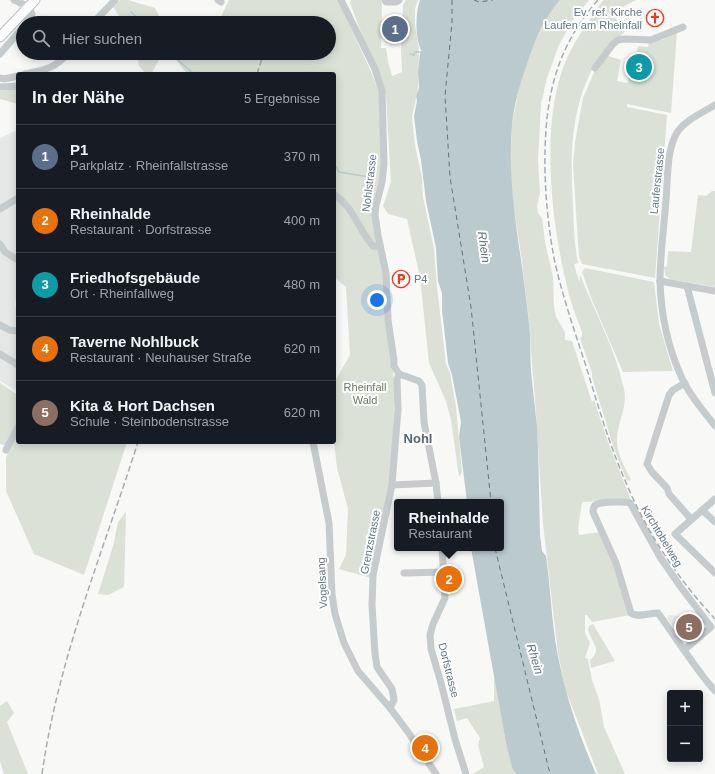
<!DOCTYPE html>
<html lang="de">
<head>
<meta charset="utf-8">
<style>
  :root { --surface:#171b24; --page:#242831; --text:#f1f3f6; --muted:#9ea1a6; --line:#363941; --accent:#ea3b24 }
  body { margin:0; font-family:Helvetica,sans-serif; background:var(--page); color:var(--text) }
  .controls { position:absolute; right:12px; bottom:12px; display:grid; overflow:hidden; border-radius:4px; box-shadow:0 2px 10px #0003 }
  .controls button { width:36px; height:36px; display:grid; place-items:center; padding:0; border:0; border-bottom:1px solid var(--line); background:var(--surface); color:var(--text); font:20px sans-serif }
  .you { position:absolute; left:377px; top:300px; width:14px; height:14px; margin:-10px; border:3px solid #fff; border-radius:50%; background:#1a73e8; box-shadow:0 0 0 6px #1a73e833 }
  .badge { display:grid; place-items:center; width:26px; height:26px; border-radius:50%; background:var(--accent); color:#fff; font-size:13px; font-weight:700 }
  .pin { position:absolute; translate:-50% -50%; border:2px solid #fff; box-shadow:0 1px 4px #0006 }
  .popup { position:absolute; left:394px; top:499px; width:110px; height:52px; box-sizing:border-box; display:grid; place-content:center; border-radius:4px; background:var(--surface); filter:drop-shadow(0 1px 3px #0005); font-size:13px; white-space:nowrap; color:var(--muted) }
  .popup b { font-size:15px; color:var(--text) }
  .popup::after { content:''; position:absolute; left:50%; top:100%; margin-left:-8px; border:8px solid transparent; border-top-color:var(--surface) }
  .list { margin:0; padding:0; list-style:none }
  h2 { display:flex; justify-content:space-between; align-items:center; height:52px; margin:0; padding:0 16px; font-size:17px }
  h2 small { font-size:13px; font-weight:400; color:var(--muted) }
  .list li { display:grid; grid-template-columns:26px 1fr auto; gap:12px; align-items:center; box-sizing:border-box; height:64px; padding:0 16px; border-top:1px solid var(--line) }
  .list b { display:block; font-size:15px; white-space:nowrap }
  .list p { margin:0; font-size:13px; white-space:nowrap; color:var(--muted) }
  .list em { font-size:13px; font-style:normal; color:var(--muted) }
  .icon { flex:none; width:22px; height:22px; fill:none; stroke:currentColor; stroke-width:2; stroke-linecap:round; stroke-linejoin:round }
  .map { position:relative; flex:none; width:715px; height:774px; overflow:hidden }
  .search { position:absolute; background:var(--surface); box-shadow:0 2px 10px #0003; left:16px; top:16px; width:320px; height:44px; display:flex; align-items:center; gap:10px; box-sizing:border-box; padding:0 14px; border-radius:22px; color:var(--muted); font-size:15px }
  .panel { position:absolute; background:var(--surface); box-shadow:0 2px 10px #0003; left:16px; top:72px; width:320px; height:372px; border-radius:4px }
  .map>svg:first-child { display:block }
  .built { fill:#e6e8e7 }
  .green { fill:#dbe1d6 }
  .water { fill:#bbcacc }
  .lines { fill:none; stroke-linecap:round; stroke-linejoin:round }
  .stream { stroke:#bbcacc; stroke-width:1.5 }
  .ferry { stroke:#5d777c; stroke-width:1; stroke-dasharray:5 4; stroke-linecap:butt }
  .major-casing { stroke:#b9bec1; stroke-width:11 }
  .minor { stroke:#c6cbcd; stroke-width:7 }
  .major { stroke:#fff; stroke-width:9 }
  .rail { stroke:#a4adb1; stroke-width:1.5; stroke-dasharray:6 3; stroke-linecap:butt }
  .labels { text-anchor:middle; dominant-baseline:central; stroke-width:4; stroke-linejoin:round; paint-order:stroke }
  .poi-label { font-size:11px; fill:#627882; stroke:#fff; text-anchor:end }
  .street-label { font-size:11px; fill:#627882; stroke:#fff }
  .park-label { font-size:11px; fill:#687a61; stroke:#fff }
  .water-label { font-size:12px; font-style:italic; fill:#5d777c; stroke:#fff }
  .quarter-label { font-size:13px; font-weight:bold; fill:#54656d; stroke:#fff }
</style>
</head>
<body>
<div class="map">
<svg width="715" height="774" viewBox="0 0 715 774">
  <rect width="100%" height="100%" fill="#f8f8f6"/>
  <g class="built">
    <path d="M18 130V290L15 304 18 317V392L0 381V138Z"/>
    <path d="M669 615 702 618 705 624 704 629 688 642 683 641 667 618Z"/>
  </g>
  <g class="green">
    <path d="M120 0H128L155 8 163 23H124L113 7Z"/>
    <path d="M229 0H338L372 74 380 95 381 172 372 206 384 276 395 392 391 475 371 578 339 569 346 555 348 509 337 468 334 442V383L350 355 346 287 334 277V74H187L171 53H329V23H218Z"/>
    <path d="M351 0H381L382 3 381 48H386L388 61 392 76 402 72 401 50 403 5 406 0H418L415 9V24L419 50 418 88 412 117 415 146 422 177 423 197 434 249 437 287 446 364 450 373 456 407 462 472 459 477 451 420 446 401 429 363 420 277 407 219 388 214 383 206 391 182 386 96 383 84 364 40 350 3Z"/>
    <path d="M560 0H589L574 18 559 45 547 78 541 104 538 161 540 193 537 206 538 213 542 218 545 242 553 277 554 307 556 317 565 332V340L572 341 592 402 594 400 609 445 631 500 582 502C581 514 577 523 579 535L601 532 615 563 630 615 592 622 587 615H585V633L590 643 585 658 588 659 592 680 599 699 604 727 625 774H598L565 688 558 653 543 524 536 413 528 311 520 247 512 197 510 166 512 124 519 88 531 50 542 27 551 10Z"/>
    <path d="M604 0H636L611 13 626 30C618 40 606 48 599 58 570 102 570 156 573 206 574 225 574 244 578 263L574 264 579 282 580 275C595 312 615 349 624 389 628 407 617 423 617 440 617 454 625 468 631 480L627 481 614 449 592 377V373L580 338 582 336V332C578 321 573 309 570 298 552 231 538 123 567 58 572 47 578 37 585 27 591 18 596 8 604 0Z"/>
    <path d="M677 32 671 113 627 104V107L667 115 655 278 582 264 579 257 573 165 575 142 583 98 595 70 605 55 621 60 617 81 628 83 629 73 634 74 638 46 648 47 649 42 660 39 662 40Z"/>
    <path d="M137 53H163L151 74H146L139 66Z"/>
    <path d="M18 88V104L0 99V91Z"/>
    <path d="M712 191H715V287L670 279 665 275 664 267 667 266 668 251 691 252 698 195 706 196Z"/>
    <path d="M585 268 654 282 659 324 673 371 623 372 592 300 582 272Z"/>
    <path d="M0 383 18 395V419L7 446 0 444Z"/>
    <path d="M18 431V442H127L84 575 34 554 6 491V458L12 441Z"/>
    <path d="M126 512 124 587 108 595 98 594 113 546 118 522Z"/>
    <path d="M593 624 615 661 591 668 590 660C603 649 592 644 588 630L589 626Z"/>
    <path d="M494 675 506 743 512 768 516 774H473L484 767 478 745 480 738 467 718 457 721 454 709 494 701Z"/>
    <path d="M7 701 14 713 7 722 28 774H4L0 761V706Z"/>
  </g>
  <path class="water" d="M420 0H560C543 19 535 40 527 64 520 84 514 104 512 125 506 192 523 257 529 324 531 340 530 356 531 372 533 390 535 408 537 426 539 462 539 499 540 535L542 551 546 556C550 584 551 611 555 639 562 685 577 731 596 774H516L512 768 506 743 471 548H501V502H467L459 437 461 422 459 411 452 375 448 363 442 310V293L438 281 436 248 426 201 421 160 417 141 414 116 417 101 416 96 419 88 418 73 420 53 422 52C415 39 415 14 420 0Z"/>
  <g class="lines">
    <g class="stream">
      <path d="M131 12 143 23"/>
      <path d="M172 53 179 61 194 74"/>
      <path d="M410 54 414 55 415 52H422"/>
      <path d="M334 163 339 172 375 178"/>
    </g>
    <g class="ferry">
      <path d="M452 0V22L445 96 450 177 471 307 491 502"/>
      <path d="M474 0 479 2 493 0"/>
      <path d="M495 548 549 770 552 774"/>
    </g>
    <defs>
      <path id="major" d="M0 37 35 0"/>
    </defs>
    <use href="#major" class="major-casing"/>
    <g class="minor">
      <path d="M14 0 29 7 32 14 26 23"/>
      <path d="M218 0 221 2"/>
      <path d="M341 0 375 69 382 91 384 164 382 182 376 205 375 215 378 235 386 273 388 320 394 360V366L399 374"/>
      <path d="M385 0 386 2H396L399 0"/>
      <path d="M93 23 115 0"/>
      <path d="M0 54 23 27"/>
      <path d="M595 68 613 44 618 40 625 39 651 40 683 27"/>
      <path d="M25 74C43 70 55 69 68 53"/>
      <path d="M0 78 4 79 18 76"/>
      <path d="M0 87 18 86"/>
      <path d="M715 105C702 113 687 119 678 131 666 149 668 179 666 200 664 227 660 254 660 282 661 313 668 347 681 376 689 395 703 410 715 426"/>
      <path d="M334 194C355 209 357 228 373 246L380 247"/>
      <path d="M0 209 18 198"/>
      <path d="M0 244 5 252 18 260"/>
      <path d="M660 281 715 291"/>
      <path d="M687 286 715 393"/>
      <path d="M0 325 9 330 18 331"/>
      <path d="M0 354 18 365"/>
      <path d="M399 374 419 381 422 385 424 422 436 483 438 502"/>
      <path d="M685 383 673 390 669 395 647 464 652 472 667 488 669 494 691 519"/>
      <path d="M313 442 329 523 332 594 335 614 344 643 358 671 390 708 408 732 436 774"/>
      <path d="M6 450 18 427"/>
      <path d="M392 485 436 483"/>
      <path d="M715 499 675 534 715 573"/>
      <path d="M702 510 715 522"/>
      <path d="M442 548 445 598 433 624 430 635 431 649 441 683 455 739 466 774"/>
      <path d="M404 573 443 572"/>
      <path d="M684 650 711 627 680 586 660 557 630 503C625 501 602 502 597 504 593 506 593 509 593 512L616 563 631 613C637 618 650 613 658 613 677 639 694 667 715 691"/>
      <path d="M390 708 394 700 392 689 377 667 375 654 372 605 373 575 392 485 398 409 397 379 399 374"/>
    </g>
    <use href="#major" class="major"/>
    <g class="rail">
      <path d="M598 0C552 52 544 106 545 173 546 203 549 233 555 263 563 297 574 330 585 363 597 402 608 441 624 478 645 530 677 578 715 619"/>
      <path d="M257 74 262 58"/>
      <path d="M42 774C58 659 103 552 138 442"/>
    </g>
  </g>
  <defs>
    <symbol id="church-ring" viewBox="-11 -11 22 22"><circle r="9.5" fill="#fff" stroke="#ea3b24" stroke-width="1.5"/><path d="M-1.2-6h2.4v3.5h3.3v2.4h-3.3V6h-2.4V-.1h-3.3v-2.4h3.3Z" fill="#ea3b24"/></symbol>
    <symbol id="parking-ring" viewBox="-11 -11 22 22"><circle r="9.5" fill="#fff" stroke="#ea3b24" stroke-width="1.5"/><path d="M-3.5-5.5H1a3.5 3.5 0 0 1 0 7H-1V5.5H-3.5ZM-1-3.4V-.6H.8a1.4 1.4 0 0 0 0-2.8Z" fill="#ea3b24"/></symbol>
  </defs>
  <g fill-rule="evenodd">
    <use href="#church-ring" x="645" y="8" width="20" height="20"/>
    <use href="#parking-ring" x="391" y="269" width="20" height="20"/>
  </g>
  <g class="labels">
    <g class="poi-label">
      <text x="642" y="12">Ev. ref. Kirche<tspan x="642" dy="13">Laufen am Rheinfall</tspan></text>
      <text x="414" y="279" text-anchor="start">P4</text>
    </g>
    <g class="street-label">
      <text transform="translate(657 181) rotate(-84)">Lauferstrasse</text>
      <text transform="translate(369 183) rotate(-83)">Nohlstrasse</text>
      <text transform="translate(662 536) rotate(59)">Kirchtobelweg</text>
      <text transform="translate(370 542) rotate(-79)">Grenzstrasse</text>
      <text transform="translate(322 583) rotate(-93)">Vogelsang</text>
      <text transform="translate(449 670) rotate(76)">Dorfstrasse</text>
    </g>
    <g class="park-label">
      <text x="365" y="387">Rheinfall<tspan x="365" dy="13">Wald</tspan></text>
    </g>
    <g class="water-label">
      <text transform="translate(484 247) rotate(82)">Rhein</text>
      <text transform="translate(535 659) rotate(73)">Rhein</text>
    </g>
    <g class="quarter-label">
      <text x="418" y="438">Nohl</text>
    </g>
  </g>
</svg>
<div class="controls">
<button>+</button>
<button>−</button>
</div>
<div class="you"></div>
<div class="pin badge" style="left:395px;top:29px;background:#5c6f8a">1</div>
<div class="pin badge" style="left:449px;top:579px;background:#e8710a">2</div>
<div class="popup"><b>Rheinhalde</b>Restaurant</div>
<div class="pin badge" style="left:639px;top:67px;background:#0f9aa8">3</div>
<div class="pin badge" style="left:425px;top:748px;background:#e8710a">4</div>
<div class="pin badge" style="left:689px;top:627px;background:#8d6e63">5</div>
<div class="search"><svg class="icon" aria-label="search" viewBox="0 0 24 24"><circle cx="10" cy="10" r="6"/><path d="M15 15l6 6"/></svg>Hier suchen</div>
<section class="panel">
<h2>In der Nähe<small>5 Ergebnisse</small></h2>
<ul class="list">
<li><span class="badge" style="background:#5c6f8a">1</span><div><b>P1</b><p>Parkplatz · Rheinfallstrasse</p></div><em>370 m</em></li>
<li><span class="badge" style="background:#e8710a">2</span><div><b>Rheinhalde</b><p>Restaurant · Dorfstrasse</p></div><em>400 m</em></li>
<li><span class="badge" style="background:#0f9aa8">3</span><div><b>Friedhofsgebäude</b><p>Ort · Rheinfallweg</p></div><em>480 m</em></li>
<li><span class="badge" style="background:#e8710a">4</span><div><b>Taverne Nohlbuck</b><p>Restaurant · Neuhauser Straße</p></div><em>620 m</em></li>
<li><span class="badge" style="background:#8d6e63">5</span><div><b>Kita &amp; Hort Dachsen</b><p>Schule · Steinbodenstrasse</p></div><em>620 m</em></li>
</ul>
</section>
</div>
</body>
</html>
